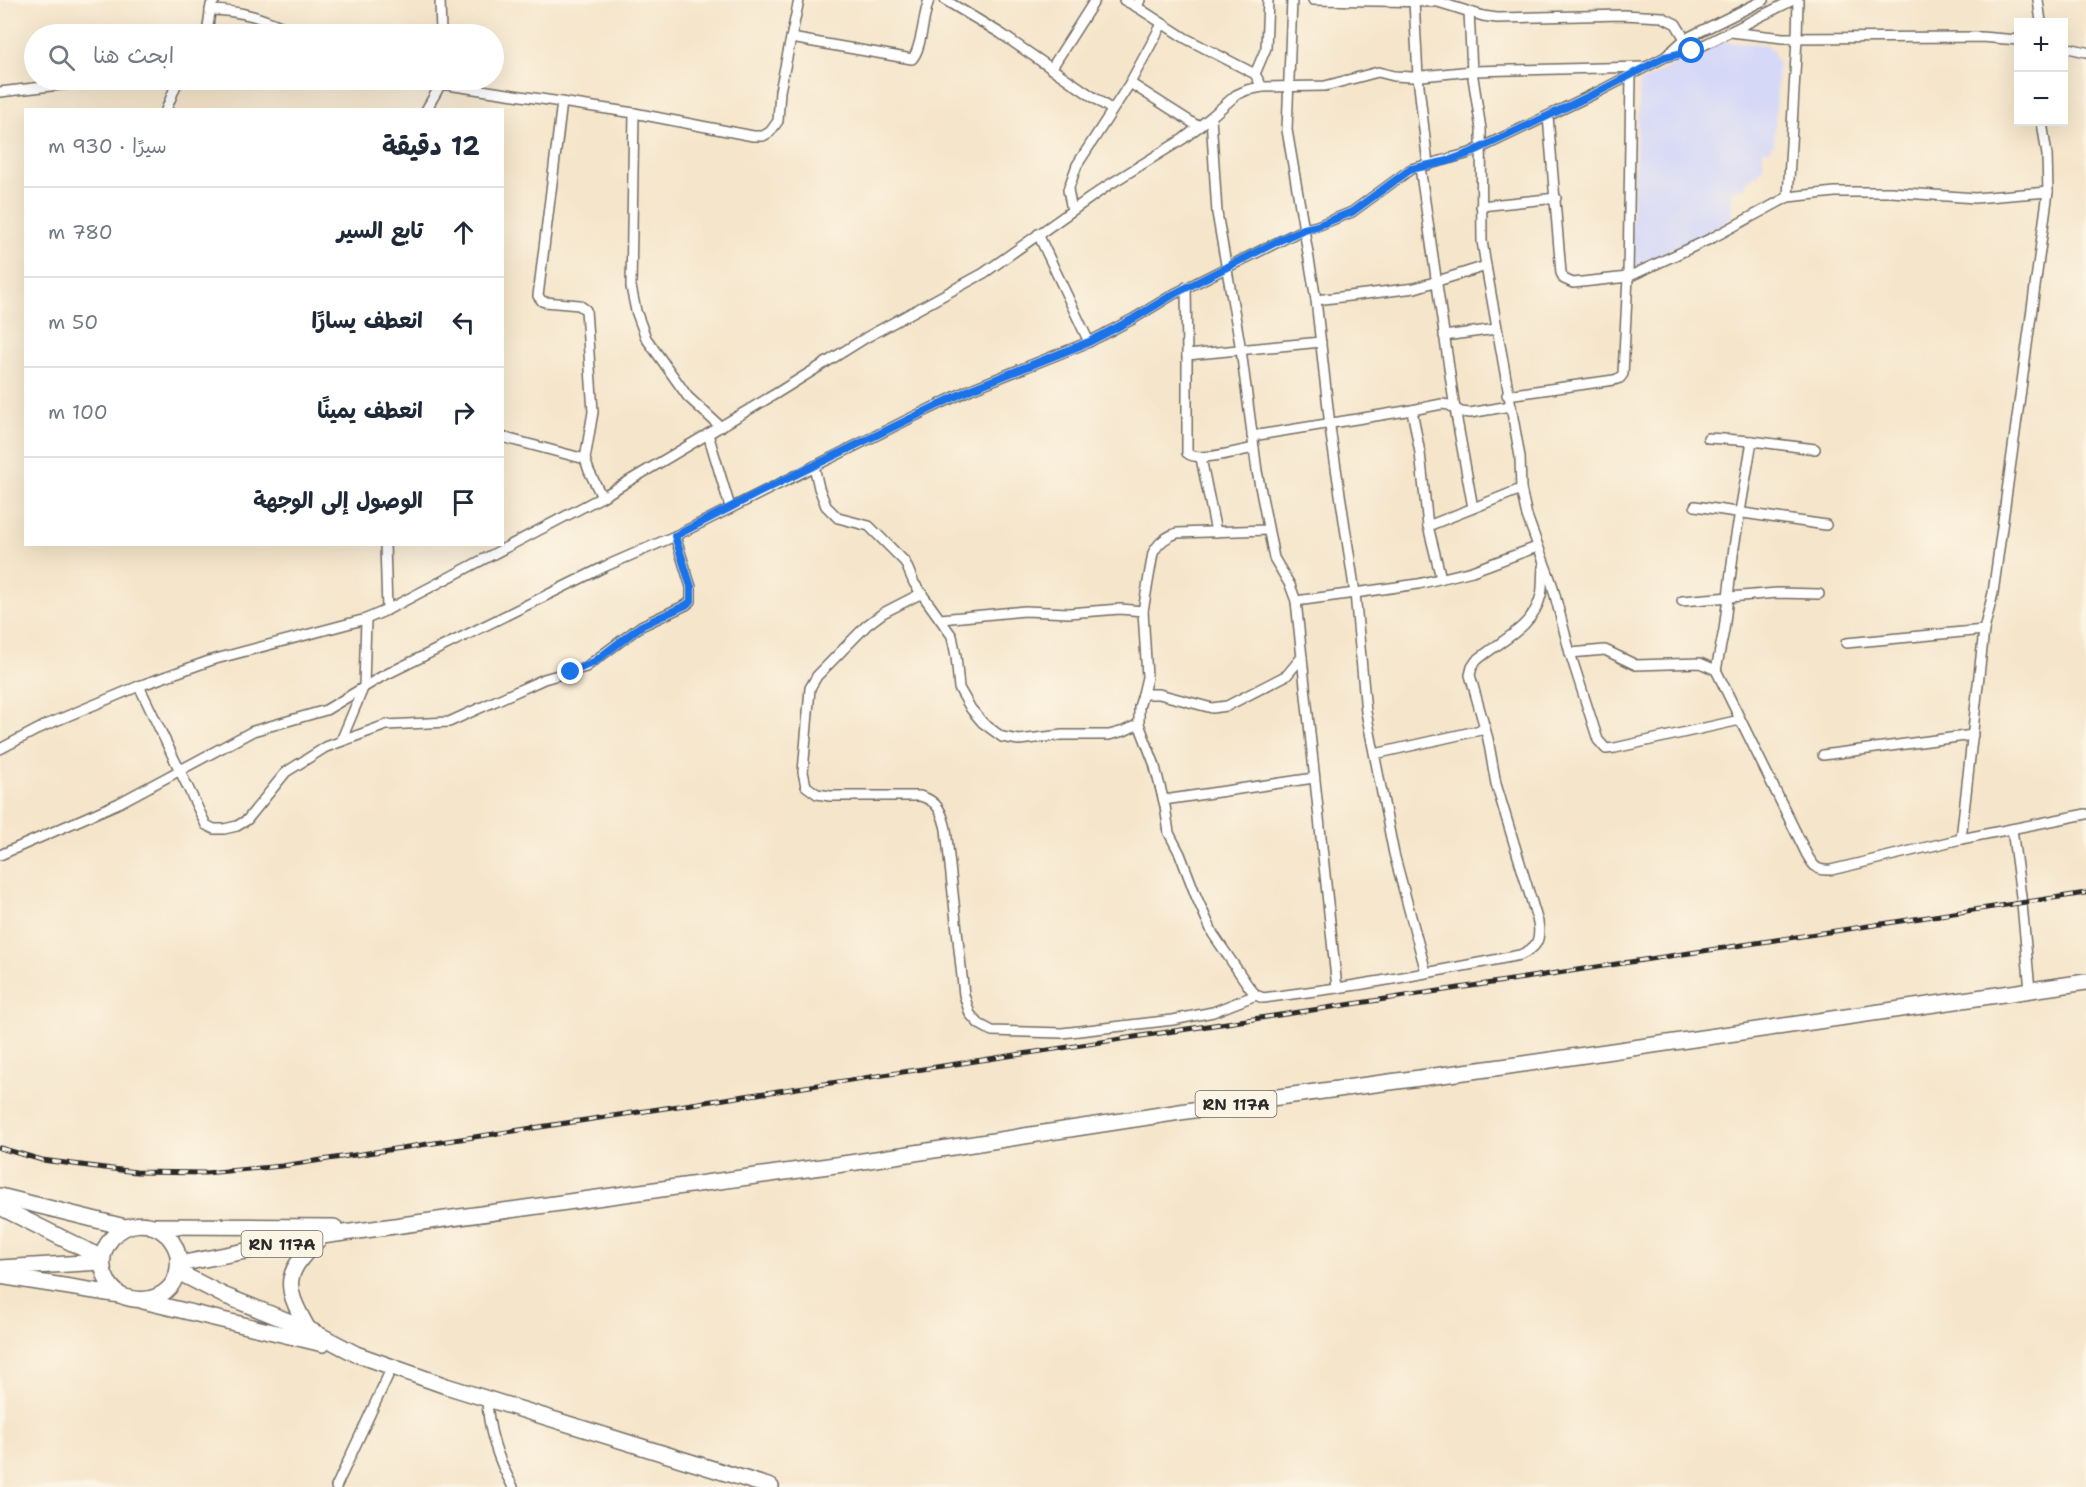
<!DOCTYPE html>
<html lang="ar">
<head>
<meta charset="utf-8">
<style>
  :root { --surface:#fff; --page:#f2f2f3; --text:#1f2937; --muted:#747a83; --line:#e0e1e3 }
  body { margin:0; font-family:"Shantell Sans","Playpen Sans Arabic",sans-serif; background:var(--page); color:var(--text); direction:rtl }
  .controls { position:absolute; right:18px; top:18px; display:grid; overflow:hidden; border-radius:0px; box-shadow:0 6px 24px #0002 }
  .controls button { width:54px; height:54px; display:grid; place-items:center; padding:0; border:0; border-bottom:2px solid var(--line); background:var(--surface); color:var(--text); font:30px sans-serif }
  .stop { position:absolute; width:18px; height:18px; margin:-14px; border:4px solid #1a73e8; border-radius:50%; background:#fff }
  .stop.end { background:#1a73e8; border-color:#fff; box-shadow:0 2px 6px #0008 }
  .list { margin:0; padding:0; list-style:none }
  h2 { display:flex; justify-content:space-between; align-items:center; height:78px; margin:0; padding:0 24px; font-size:26px }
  h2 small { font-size:20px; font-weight:400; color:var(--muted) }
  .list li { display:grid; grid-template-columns:39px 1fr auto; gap:18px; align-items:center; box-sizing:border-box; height:90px; padding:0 24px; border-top:2px solid var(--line) }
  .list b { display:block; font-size:22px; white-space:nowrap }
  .list em { font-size:20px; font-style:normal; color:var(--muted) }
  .icon { flex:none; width:33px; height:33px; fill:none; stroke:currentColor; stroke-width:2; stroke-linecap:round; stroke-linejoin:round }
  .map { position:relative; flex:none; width:2086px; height:1487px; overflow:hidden; direction:ltr }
  .search { position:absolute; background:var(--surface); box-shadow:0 6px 24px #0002; left:24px; top:24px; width:480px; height:66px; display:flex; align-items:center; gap:15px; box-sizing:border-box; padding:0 21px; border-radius:33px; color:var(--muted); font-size:22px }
  .panel { position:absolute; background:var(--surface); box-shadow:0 6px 24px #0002; left:24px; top:108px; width:480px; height:438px; border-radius:0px; direction:rtl }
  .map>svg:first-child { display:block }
  .built { fill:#d6d8f8 }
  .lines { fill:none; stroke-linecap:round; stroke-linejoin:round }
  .street-casing { stroke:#726c63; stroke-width:12 }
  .primary-casing { stroke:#726c63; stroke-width:18 }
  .street { stroke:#fff; stroke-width:9 }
  .primary { stroke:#fff; stroke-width:15 }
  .rail-casing { stroke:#2b2b2b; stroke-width:5 }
  .rail { stroke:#fcf5e5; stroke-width:3; stroke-dasharray:9; stroke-linecap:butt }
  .route { stroke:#1a73e8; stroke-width:8 }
  .labels { text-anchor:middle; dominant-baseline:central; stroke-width:4.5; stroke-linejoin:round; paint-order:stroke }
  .shield { fill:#fcf5e5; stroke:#6a6863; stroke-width:1.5 }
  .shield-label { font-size:16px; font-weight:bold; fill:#2b2b2b }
</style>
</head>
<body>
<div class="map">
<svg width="2086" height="1487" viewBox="0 0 2086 1487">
  <rect width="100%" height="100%" fill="#fcf5e5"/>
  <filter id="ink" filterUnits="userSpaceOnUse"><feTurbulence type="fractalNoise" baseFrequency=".0167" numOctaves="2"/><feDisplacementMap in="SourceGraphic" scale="12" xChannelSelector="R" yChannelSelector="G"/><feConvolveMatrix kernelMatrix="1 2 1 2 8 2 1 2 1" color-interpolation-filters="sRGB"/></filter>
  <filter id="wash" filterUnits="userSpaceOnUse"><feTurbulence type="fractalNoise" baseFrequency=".008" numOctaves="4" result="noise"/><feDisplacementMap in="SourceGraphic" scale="24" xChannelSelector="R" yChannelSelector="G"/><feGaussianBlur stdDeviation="1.35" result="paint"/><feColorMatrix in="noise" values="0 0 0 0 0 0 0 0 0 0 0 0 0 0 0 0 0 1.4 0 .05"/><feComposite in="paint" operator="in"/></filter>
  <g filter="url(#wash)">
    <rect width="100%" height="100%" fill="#f5e5ca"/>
    <path class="built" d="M1719 41 1768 45V49L1774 50V59L1778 60 1774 145H1771L1770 150H1763V170H1760L1759 174 1753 175 1752 179 1747 180 1745 188 1733 189 1731 220 1629 269 1640 83Z"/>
  </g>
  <g filter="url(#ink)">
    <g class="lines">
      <defs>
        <g id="street">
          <path d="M440 0 441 34"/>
          <path d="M945 0 1000 33 1112 110"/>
          <path d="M1124 0 1137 7"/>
          <path d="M1140 0 1137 7 1185 38 1255 74 1262 87"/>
          <path d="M1292 0 1287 130 1316 300 1415 288 1486 266"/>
          <path d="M1313 0 1438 2 1483 16 1497 18 1623 15 1662 17 1676 24 1692 51"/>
          <path d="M2038 0 2041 22"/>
          <path d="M1414 1 1418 77 1428 165"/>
          <path d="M210 10C248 11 266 20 300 34"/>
          <path d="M1469 12 1472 71 1481 129 1482 241 1486 266 1520 457 1521 489 1527 516 1552 584 1570 653 1605 650 1636 665 1700 663 1716 670 1807 855C1814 867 1817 871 1831 870L1961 839 2086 814"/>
          <path d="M1730 32 1783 38 1981 37 2018 40"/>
          <path d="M207 34 211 5 215 0"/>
          <path d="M791 38 912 59C922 49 923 15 929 0"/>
          <path d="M2064 47 2086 52"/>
          <path d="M1668 56 1692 51 1793 0"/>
          <path d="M1051 69 1095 0"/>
          <path d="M1255 74 1266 48 1268 0"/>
          <path d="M426 80 441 84 634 113 631 287 636 311 646 338 688 397 721 427"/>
          <path d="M1130 83 1199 127"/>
          <path d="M0 92 102 80"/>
          <path d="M562 102 538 296 542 301 545 302 579 305 586 310 593 412 585 459 589 471 602 497"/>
          <path d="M166 110 178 80"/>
          <path d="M426 110 441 84V80"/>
          <path d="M634 113 753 136H763L770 132 778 121 780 91 799 0"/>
          <path d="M1548 116 1561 273 1564 279 1573 283 1628 277 1712 238 1788 197 1797 38 1798 0"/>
          <path d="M1211 117 1217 213 1241 350 1257 471 1274 558 1290 585 1296 601 1355 593 1331 435 1316 300"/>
          <path d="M1420 167 1455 409 1473 508"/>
          <path d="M1788 197 1835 192H1891L1975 198 2048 192"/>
          <path d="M1481 206 1556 198"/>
          <path d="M1072 210 1068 190 1077 165 1130 83 1162 24"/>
          <path d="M1038 234 1089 342"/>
          <path d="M1186 287 1187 355 1321 342"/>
          <path d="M1444 336 1496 329"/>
          <path d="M1187 355V453C1199 463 1238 451 1254 448"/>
          <path d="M1507 395 1614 380 1620 378 1623 374 1628 277 1631 75"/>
          <path d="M708 434 730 507"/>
          <path d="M1252 436 1412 410"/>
          <path d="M502 437 585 459"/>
          <path d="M1708 438 1752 441 1815 449"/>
          <path d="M1201 458 1216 532"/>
          <path d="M814 466 819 488 826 506 838 518 869 526 905 562 914 583 952 636 956 656 959 688 971 709 983 723 1002 737 1019 740 1062 735H1109L1124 731 1139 724V707L1143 694H1159L1212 708 1227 706 1287 675 1302 657"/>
          <path d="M1695 506 1826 525"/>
          <path d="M1428 526 1521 489"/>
          <path d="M385 544 387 610"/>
          <path d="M1441 578 1428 526 1420 453 1412 410 1442 404 1449 405 1461 412 1470 413 1510 406"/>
          <path d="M922 593 883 613 867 625 817 676 810 688 809 701 803 772 806 786 817 794 830 796H920C938 801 942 812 946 829L964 995 970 1014 979 1024 992 1031 1062 1033 1173 1020 1213 1012 1256 995"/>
          <path d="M1296 601 1337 988C1398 979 1459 967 1520 955 1537 948 1541 940 1538 922L1496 784 1488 739 1470 675 1472 667 1476 661C1499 641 1533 629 1541 595 1543 587 1542 576 1543 567"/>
          <path d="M1682 601 1777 593 1819 594"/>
          <path d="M1143 611 1153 553C1159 542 1166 537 1177 533L1268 530"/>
          <path d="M941 619 1025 611 1069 613 1120 609 1143 611 1147 677 1143 694"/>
          <path d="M1846 643 1984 630"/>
          <path d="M1570 653 1598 740 1606 749 1615 748 1740 720"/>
          <path d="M1716 670 1724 630 1734 547 1752 441"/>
          <path d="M139 686 206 825 214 829H224L237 826 247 820 286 772 326 747 386 725 449 722 544 679 586 667 641 626 686 605 691 601V587L675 536"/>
          <path d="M1139 724 1154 763 1165 806 1169 833 1180 854 1196 896 1213 934 1249 987 1256 995 1263 998 1337 988"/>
          <path d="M341 741 364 686 366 619"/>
          <path d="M0 749 46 725 139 686 212 660 366 619 387 610 602 497 777 393 867 337 984 273 1107 186 1183 139 1211 117 1236 95 1247 90 1262 87 1325 86 1378 72 1394 76 1412 77 1472 71 1644 67"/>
          <path d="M1375 754 1485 729"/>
          <path d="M1823 755 1973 735"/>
          <path d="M1164 800 1314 778"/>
          <path d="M2012 829 2022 904 2030 990"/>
          <path d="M1961 839 1984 630 1993 593 2048 192 2047 155 2042 122"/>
          <path d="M0 855 119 803 253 731 326 710 381 677 606 566 675 536 911 418 971 389 1089 342 1133 319 1174 294 1304 229 1317 226 1352 212 1411 169 1470 153 1600 91 1665 57 1685 39 1764 0"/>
          <path d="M1426 972 1394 854 1366 712 1355 593 1418 584 1472 571 1537 547"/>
          <path d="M487 1399C488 1430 498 1460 513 1487"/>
          <path d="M336 1487 392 1367"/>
        </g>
        <g id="primary">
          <path d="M0 1196 125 1227"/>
          <path d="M0 1207 102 1258"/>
          <path d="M151 1226 334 1227"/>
          <path d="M179 1264 322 1236 850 1163 1271 1098 1509 1066 2086 982"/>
          <path d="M0 1268 102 1262"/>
          <path d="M178 1272 223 1295 308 1329 356 1354 446 1386 771 1487"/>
          <path d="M0 1276 120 1295C150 1308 182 1292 178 1256 177 1249 173 1242 168 1236 129 1199 74 1258 120 1295"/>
          <path d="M143 1301 323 1344"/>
          <path d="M308 1329C281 1282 285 1273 322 1236"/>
        </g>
      </defs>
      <use href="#street" class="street-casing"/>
      <use href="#primary" class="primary-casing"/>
      <use href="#street" class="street"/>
      <use href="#primary" class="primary"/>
      <defs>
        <path id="rail" d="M0 1148 42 1160 136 1172 205 1173 282 1166 2086 893"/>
      </defs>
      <use href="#rail" class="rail-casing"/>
      <use href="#rail" class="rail"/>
    </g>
  </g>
  <g class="lines" filter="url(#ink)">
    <path class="route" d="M571 672 594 662 641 626 686 605 691 601V587L675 536 758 493 971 389 1089 342 1133 319 1174 294 1280 240 1304 229 1317 226 1352 212 1411 169 1448 161 1470 153 1600 91 1665 57 1692 51"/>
  </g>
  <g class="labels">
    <g class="shield">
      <rect x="1195.5" y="1091" width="81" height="26" rx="4.5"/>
      <rect x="241.5" y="1231" width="81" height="26" rx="4.5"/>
    </g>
    <g class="shield-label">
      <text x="1236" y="1104">RN 117A</text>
      <text x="282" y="1244">RN 117A</text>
    </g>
  </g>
</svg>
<div class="controls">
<button>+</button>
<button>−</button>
</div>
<div class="stop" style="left:1692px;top:51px"></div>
<div class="stop end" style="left:571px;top:672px"></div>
<div class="search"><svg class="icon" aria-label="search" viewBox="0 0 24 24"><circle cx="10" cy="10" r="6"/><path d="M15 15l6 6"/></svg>ابحث هنا</div>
<section class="panel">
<h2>12 دقيقة<small>سيرًا · 930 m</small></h2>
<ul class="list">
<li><svg class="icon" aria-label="ahead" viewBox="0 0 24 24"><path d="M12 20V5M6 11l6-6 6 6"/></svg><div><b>تابع السير</b></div><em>780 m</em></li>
<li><svg class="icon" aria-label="left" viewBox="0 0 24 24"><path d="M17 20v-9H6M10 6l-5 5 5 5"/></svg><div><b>انعطف يسارًا</b></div><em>50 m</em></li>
<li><svg class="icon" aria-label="right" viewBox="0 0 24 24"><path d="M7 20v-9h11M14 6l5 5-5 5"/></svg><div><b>انعطف يمينًا</b></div><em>100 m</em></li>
<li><svg class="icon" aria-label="arrive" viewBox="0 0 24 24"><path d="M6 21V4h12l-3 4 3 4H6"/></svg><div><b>الوصول إلى الوجهة</b></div></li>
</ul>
</section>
</div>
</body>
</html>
